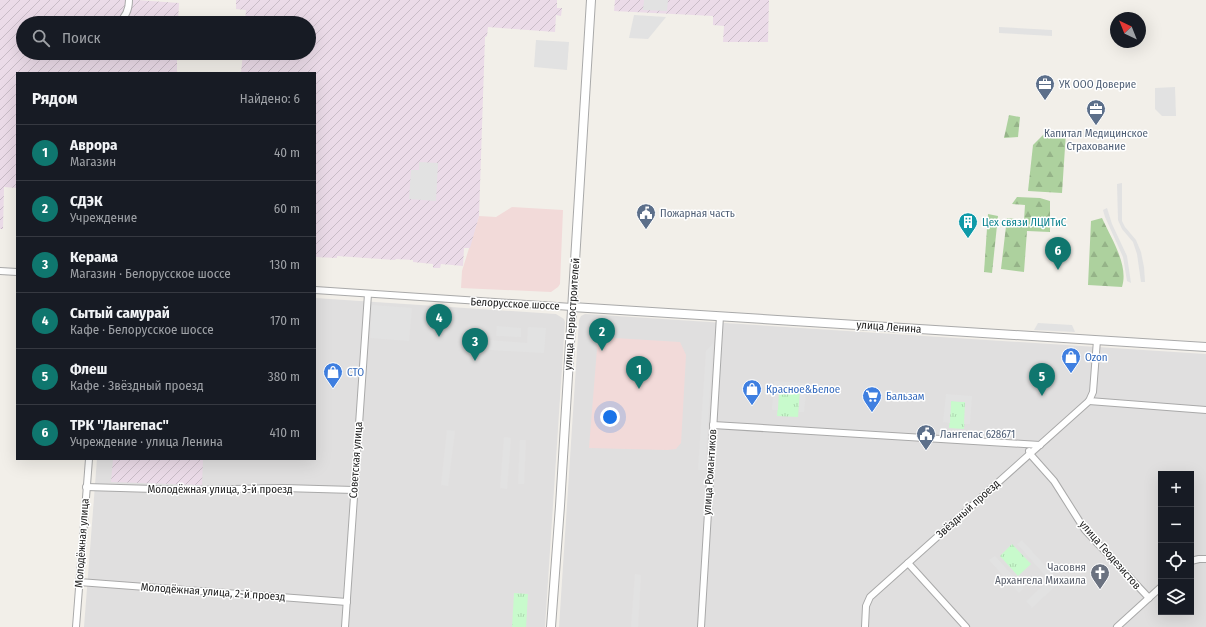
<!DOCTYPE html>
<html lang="ru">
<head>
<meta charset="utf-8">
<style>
  :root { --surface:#171b24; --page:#20242c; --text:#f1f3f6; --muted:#9ea1a6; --line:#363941; --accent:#0f766e }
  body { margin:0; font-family:"Fira Sans Condensed",sans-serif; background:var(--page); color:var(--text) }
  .controls { position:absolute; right:12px; bottom:12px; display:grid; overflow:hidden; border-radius:0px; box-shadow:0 4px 16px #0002 }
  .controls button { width:36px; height:36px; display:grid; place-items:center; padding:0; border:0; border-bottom:1px solid var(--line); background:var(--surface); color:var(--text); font:20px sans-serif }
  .compass { position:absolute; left:1110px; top:12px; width:36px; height:36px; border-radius:50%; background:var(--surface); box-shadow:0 4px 16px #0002; rotate:317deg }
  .you { position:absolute; left:610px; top:417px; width:14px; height:14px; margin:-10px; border:3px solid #fff; border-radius:50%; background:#1a73e8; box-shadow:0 0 0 6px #1a73e833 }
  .badge { display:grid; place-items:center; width:26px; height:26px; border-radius:50%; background:var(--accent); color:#fff; font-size:13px; font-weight:700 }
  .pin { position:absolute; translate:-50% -33px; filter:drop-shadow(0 1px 2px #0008) }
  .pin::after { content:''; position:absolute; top:21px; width:14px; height:12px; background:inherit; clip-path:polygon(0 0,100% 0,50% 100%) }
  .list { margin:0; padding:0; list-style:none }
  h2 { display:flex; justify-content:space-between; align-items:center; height:52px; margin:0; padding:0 16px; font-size:17px }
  h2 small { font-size:13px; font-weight:400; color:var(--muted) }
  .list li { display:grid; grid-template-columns:26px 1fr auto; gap:12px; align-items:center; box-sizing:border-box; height:56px; padding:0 16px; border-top:1px solid var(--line) }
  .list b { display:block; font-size:15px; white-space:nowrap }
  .list p { margin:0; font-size:13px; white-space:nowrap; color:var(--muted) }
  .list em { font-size:13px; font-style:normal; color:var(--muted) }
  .icon { flex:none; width:22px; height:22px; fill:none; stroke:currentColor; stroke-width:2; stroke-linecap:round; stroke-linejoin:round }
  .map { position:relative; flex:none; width:1206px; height:627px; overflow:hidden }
  .search { position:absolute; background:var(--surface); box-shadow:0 4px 16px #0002; left:16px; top:16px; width:300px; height:44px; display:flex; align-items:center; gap:10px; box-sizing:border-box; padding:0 14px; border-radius:22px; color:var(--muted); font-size:15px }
  .panel { position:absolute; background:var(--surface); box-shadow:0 4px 16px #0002; left:16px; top:72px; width:300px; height:388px; border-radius:0px }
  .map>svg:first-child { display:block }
  .residential { fill:#e0dfdf; fill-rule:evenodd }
  .commercial { fill:#f2dad9 }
  .industrial { fill:url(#industrial-furrows) }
  .forest { fill:url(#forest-firs) }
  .park { fill:url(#park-tufts) }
  .parking { fill:#e2e2e2 }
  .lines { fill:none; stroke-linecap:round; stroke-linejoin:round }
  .minor-casing { stroke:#a9a9a9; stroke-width:8 }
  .tertiary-casing { stroke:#a9a9a9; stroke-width:10 }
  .minor { stroke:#fff; stroke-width:6 }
  .tertiary { stroke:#fff; stroke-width:8 }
  .labels { text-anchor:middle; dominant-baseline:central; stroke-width:3; stroke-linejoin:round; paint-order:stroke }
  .service-label { font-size:11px; fill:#4e5e75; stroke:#fff; text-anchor:start }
  .culture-label { font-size:11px; fill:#0d838f; stroke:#fff; text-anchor:start }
  .street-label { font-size:11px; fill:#222; stroke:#fff }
  .shop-label { font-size:11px; fill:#366cbe; stroke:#fff; text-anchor:start }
  .worship-label { font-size:11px; fill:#5b616d; stroke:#fff; text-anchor:end }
</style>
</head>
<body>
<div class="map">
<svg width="1206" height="627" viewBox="0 0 1206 627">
  <defs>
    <pattern id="industrial-furrows" width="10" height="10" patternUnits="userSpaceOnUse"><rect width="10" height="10" fill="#ebdbe8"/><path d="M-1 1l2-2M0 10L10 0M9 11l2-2" fill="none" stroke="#c9bcc7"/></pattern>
    <pattern id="forest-firs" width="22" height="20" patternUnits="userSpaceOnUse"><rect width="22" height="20" fill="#add19e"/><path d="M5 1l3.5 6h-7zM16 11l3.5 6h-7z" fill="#95b388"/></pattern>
    <pattern id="park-tufts" width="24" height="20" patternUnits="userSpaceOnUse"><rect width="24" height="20" fill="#c8facc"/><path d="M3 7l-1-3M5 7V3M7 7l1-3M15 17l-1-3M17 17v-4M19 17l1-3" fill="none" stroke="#acd6af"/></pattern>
  </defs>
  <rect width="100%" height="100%" fill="#f2efe9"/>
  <g class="residential">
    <path d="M315 298 556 314 564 319 565 322 545 627H84L97 459H315Z"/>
    <path d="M585 314 1206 354V627H559L579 320 581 316ZM1161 474H1191V612H1161Z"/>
  </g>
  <g class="commercial">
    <path d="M512 207 563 210 560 284 558 287 551 292 461 288 462 271 479 216 496 217Z"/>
    <path d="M598 337 680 342 686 355 681 443 676 449 667 450 589 448Z"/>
  </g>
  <g class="industrial">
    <path d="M0 0H137L179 3 178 23H23V53H177V73H17V188L4 187 3 229H0Z"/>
    <path d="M236 0H557V8H562L561 16 556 15 555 32 488 27 487 36 485 37 479 216 470 248H464L463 266 441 264 440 268H433V264L413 262V260L396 259 395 260 337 256V258L315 257V73H241L243 53H309V23H245L246 10 236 9Z"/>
    <path d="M615 0H769L768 42H723L724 26 713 25V16L614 11Z"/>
    <path d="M113 459H203L202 485 111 482Z"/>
  </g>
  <g class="forest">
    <path d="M1009 115 1020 117 1018 137 1004 138Z"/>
    <path d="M1047 131 1066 132 1062 193 1028 191 1033 145Z"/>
    <path d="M1017 197 1040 198 1050 201V232L1027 231 1024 272 1001 269 1007 218 1024 220 1025 205 1012 204Z"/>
    <path d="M988 214 998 216 992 273 984 272Z"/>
    <path d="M1102 218C1111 238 1129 265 1122 287L1088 285 1091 221Z"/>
  </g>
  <g class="park">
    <path d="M779 388 800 390 798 417 777 416Z"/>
    <path d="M951 401 966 402 964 429 949 428Z"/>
    <path d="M1012 544 1031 564 1018 576 1000 556Z"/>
    <path d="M514 593 528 594 526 627H512Z"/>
  </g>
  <g class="parking">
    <path d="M644 0H668L667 11 643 10Z"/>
    <path d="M634 15 666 17 648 39 629 38Z"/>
    <path d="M999 27 1052 30V36L999 33Z"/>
    <path d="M536 40 569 42 567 70 534 67Z"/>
    <path d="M1175 87 1176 116H1162L1155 109V88Z"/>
    <path d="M419 162 438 163 436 201 409 199 411 170H419Z"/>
    <path d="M1122 183V221L1125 227 1136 240 1141 252 1144 267 1145 282H1141L1137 254 1133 242 1122 229 1118 220 1117 184Z"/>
    <path d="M1107 208 1112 224 1127 256 1131 283 1127 281 1123 257 1105 217 1103 210Z"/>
    <path d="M372 305 412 308 409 341 370 338Z"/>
    <path d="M1038 323 1072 325 1075 332 1034 330Z"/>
    <path d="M497 326 521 328V337L496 336Z"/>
    <path d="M528 327 546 328 544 353 489 350V340L527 343Z"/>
    <path d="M713 343 705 470H698L706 351Z"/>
    <path d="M774 381 807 383 804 412H799L800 390 779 388 778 410H772Z"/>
    <path d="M946 394 972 396 970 424H964L965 402 951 401 950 423 943 422Z"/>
    <path d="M447 430 455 431 448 486 441 485Z"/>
    <path d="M504 437 511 438 507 489 500 488Z"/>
    <path d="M520 440H526L524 484H518Z"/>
    <path d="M1022 540 1060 582 1032 608 1026 601 1049 580 1017 544Z"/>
    <path d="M995 556 1024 588 1019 593 989 560Z"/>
    <path d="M635 574 641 575 638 627H631Z"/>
  </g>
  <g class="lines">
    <defs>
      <g id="minor">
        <path d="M118 23C126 17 129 10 129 0"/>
        <path d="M0 271 17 272"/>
        <path d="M315 290 572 307"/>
        <path d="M1089 401 1206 410"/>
        <path d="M713 425 1040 445"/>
        <path d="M1029 451 1030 454 1054 481 1085 530 1149 598"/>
        <path d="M86 487 189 490 283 488 354 490"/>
        <path d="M1191 561 1199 559H1206"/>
        <path d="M908 563 966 627"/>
        <path d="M79 582 347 602"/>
        <path d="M76 627 89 459"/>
        <path d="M345 627 368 294"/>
        <path d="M701 627 720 316"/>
        <path d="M865 627 866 606 870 597 1089 401 1093 392 1097 340"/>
        <path d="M1117 627 1161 587"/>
      </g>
      <g id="tertiary">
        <path d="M572 307 1206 347"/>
        <path d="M551 627 560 506 591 0"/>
      </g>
    </defs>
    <use href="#minor" class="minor-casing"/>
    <use href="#tertiary" class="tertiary-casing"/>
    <use href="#minor" class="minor"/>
    <use href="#tertiary" class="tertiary"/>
  </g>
  <defs>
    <symbol id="office-pin" viewBox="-11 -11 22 30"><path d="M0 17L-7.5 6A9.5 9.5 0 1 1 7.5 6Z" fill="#5c6f8a" stroke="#fff"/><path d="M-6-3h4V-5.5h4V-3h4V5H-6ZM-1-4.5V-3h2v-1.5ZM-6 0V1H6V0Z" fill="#fff"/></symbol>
    <symbol id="civic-pin" viewBox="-11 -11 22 30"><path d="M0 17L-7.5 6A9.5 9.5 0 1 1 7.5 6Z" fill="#5c6f8a" stroke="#fff"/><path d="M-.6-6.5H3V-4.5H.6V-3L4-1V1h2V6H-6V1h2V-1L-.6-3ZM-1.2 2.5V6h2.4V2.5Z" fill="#fff"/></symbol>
    <symbol id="building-pin" viewBox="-11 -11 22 30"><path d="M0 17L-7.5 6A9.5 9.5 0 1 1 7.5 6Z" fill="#0f9aa8" stroke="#fff"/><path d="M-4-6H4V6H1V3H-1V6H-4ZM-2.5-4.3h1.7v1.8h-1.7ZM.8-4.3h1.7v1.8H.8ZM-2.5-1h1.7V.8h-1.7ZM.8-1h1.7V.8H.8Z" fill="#fff"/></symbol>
    <symbol id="shop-pin" viewBox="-11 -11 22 30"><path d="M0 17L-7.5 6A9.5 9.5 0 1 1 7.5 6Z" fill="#3f7fe0" stroke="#fff"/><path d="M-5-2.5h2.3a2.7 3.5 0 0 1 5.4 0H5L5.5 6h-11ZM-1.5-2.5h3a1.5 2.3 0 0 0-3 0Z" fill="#fff"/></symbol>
    <symbol id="supermarket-pin" viewBox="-11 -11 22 30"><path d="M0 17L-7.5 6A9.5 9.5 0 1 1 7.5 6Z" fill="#3f7fe0" stroke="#fff"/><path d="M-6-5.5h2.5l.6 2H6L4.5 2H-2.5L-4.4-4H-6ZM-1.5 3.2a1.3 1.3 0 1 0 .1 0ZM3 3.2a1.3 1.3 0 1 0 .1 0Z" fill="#fff"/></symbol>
    <symbol id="church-pin" viewBox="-11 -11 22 30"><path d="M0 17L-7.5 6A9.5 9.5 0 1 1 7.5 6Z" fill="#6b7280" stroke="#fff"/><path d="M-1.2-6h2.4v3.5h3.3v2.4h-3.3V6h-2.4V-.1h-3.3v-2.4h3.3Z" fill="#fff"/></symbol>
  </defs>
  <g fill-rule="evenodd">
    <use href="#office-pin" x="1034" y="73" width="22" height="30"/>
    <use href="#office-pin" x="1085" y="98" width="22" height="30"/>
    <use href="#civic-pin" x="635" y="202" width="22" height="30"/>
    <use href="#building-pin" x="957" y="211" width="22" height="30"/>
    <use href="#shop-pin" x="1060" y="346" width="22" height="30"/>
    <use href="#shop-pin" x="322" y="361" width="22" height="30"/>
    <use href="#shop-pin" x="741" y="378" width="22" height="30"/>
    <use href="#supermarket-pin" x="861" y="385" width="22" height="30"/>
    <use href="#civic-pin" x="915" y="423" width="22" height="30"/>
    <use href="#church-pin" x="1089" y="562" width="22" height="30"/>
  </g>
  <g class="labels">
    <g class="service-label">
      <text x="1059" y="84">УК ООО Доверие</text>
      <text x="1096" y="133" text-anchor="middle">Капитал Медицинское<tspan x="1096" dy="13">Страхование</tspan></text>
      <text x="660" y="213">Пожарная часть</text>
      <text x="940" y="434">Лангепас 628671</text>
    </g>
    <g class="culture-label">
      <text x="982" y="222">Цех связи ЛЦИТиС</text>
    </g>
    <g class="street-label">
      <text transform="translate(515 304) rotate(3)">Белорусское шоссе</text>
      <text transform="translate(572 314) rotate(-86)">улица Первостроителей</text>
      <text transform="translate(889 327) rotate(4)">улица Ленина</text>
      <text transform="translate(356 460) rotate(-86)">Советская улица</text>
      <text transform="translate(710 472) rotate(-86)">улица Романтиков</text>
      <text x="220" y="489">Молодёжная улица, 3-й проезд</text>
      <text transform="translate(968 509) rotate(-42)">Звёздный проезд</text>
      <text transform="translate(82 543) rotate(-86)">Молодёжная улица</text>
      <text transform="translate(1110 555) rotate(49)">улица Геодезистов</text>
      <text transform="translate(213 592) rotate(4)">Молодёжная улица, 2-й проезд</text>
    </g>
    <g class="shop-label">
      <text x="1085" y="357">Ozon</text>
      <text x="347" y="372">СТО</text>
      <text x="766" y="389">Красное&amp;Белое</text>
      <text x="886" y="396">Бальзам</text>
    </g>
    <g class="worship-label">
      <text x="1086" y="567">Часовня<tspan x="1086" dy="13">Архангела Михаила</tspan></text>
    </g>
  </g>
</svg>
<div class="controls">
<button>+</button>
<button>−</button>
<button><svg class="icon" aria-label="locate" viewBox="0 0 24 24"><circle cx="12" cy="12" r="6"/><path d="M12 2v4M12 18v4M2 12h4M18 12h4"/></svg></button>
<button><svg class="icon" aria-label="layers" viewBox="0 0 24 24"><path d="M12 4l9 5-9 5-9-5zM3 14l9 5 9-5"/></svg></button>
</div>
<svg class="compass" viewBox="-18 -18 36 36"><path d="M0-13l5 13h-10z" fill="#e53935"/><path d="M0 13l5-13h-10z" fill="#9ea1a6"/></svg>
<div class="you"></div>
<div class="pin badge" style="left:639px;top:389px">1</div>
<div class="pin badge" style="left:602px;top:351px">2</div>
<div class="pin badge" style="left:475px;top:361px">3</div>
<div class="pin badge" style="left:439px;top:337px">4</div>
<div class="pin badge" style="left:1042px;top:396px">5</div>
<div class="pin badge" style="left:1058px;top:270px">6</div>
<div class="search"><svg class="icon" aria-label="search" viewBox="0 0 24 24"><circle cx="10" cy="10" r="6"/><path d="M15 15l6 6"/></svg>Поиск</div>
<section class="panel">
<h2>Рядом<small>Найдено: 6</small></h2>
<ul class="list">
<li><span class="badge">1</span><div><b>Аврора</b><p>Магазин</p></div><em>40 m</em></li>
<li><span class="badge">2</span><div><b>СДЭК</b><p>Учреждение</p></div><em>60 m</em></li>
<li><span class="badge">3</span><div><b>Керама</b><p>Магазин · Белорусское шоссе</p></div><em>130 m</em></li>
<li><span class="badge">4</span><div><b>Сытый самурай</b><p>Кафе · Белорусское шоссе</p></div><em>170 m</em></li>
<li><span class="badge">5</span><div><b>Флеш</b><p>Кафе · Звёздный проезд</p></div><em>380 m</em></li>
<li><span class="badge">6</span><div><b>ТРК &quot;Лангепас&quot;</b><p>Учреждение · улица Ленина</p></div><em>410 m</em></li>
</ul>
</section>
</div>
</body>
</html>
